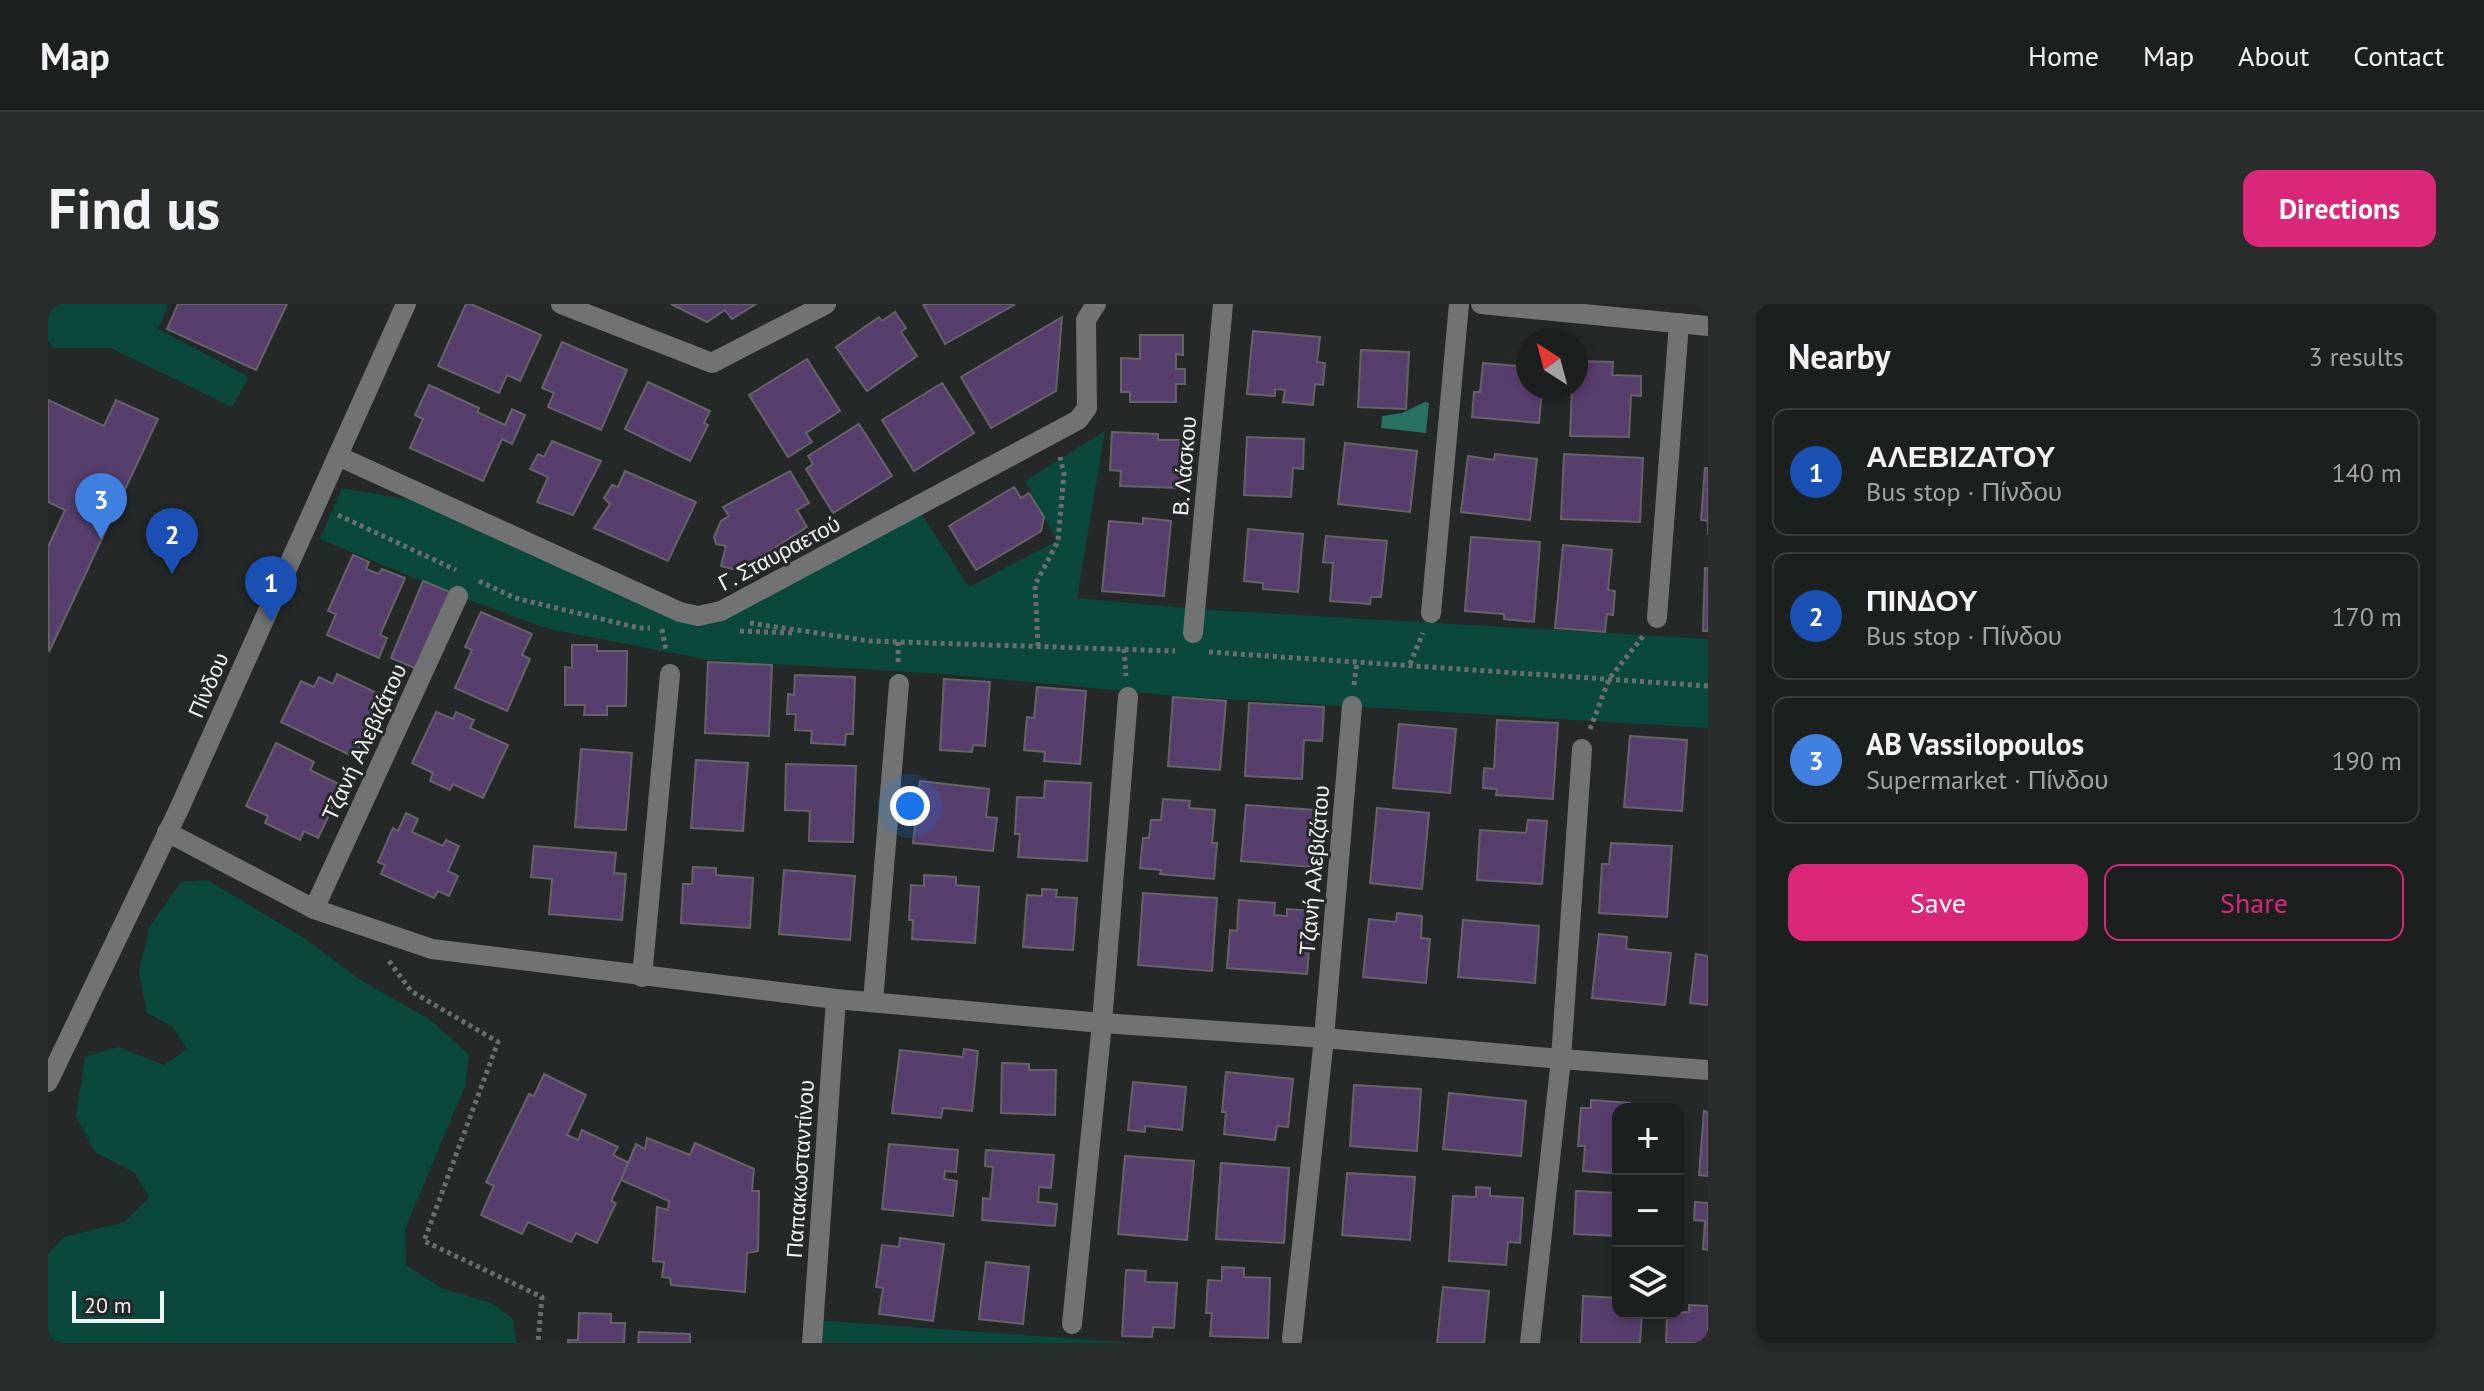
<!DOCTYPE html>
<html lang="en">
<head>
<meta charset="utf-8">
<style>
  :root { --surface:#1b1f1e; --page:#282c2b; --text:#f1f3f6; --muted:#a0a2a4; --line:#393d3c; --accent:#db2777 }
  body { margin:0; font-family:"PT Sans",sans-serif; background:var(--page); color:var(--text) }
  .controls { position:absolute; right:24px; bottom:24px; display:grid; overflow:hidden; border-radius:16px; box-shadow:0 4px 12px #0003 }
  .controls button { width:72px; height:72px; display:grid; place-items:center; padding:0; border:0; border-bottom:2px solid var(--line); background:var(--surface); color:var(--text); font:40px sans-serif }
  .compass { position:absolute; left:1468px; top:24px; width:72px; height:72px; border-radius:50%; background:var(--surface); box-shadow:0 4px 12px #0003; rotate:324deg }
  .scale { position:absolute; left:24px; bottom:20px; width:92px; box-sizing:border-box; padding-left:8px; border:4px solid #eff2f1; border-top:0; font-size:22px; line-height:28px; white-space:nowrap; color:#eff2f1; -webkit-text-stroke:6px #242928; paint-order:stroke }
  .you { position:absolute; left:862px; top:502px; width:28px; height:28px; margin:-20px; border:6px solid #fff; border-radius:50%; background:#1a73e8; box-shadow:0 0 0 12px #1a73e833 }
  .badge { display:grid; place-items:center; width:52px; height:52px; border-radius:50%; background:var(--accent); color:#fff; font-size:26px; font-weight:700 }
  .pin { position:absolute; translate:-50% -66px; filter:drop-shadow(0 2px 4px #0008) }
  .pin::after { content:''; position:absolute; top:42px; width:28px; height:24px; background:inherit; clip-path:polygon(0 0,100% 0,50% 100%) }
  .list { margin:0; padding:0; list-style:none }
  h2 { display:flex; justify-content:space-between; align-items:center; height:104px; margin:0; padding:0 32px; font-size:34px }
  h2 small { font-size:26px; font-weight:400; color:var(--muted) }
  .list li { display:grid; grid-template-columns:52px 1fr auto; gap:24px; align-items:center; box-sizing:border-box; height:128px; margin:0 16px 16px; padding:0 16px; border:2px solid var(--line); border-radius:16px }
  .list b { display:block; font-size:30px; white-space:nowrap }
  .list p { margin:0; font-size:26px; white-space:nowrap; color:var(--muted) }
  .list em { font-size:26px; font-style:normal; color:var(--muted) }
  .actions { display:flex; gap:16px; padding:24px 32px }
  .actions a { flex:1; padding:18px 0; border:2px solid var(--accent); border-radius:16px; text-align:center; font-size:28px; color:var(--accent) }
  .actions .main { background:var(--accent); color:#fff }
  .icon { flex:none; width:44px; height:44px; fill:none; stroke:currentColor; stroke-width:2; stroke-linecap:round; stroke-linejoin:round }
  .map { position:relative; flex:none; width:1660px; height:1039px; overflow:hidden; border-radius:16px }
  header { display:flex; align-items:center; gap:48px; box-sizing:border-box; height:112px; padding:0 40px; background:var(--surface); border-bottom:2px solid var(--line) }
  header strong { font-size:38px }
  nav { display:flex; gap:44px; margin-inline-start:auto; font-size:28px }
  .intro { display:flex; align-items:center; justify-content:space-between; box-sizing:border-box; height:192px; padding:0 48px }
  h1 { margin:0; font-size:56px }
  .button { padding:20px 36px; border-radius:16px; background:var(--accent); color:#fff; font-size:28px; font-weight:700 }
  main { display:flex; gap:48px; padding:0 48px }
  aside { flex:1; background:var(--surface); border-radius:16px; box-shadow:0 4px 12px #0003 }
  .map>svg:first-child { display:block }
  .green { fill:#0a483c }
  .water { fill:#277261 }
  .building { fill:#573f6d; stroke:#656368; stroke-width:2 }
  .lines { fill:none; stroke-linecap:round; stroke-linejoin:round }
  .path { stroke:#696d6c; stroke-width:5; stroke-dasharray:4 4; stroke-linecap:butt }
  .minor { stroke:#717372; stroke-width:20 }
  .labels { text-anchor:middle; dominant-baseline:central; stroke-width:6; stroke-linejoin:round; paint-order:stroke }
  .street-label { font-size:22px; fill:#eff2f1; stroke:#242928 }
</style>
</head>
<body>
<header>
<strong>Map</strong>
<nav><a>Home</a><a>Map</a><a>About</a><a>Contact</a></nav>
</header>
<div class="intro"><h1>Find us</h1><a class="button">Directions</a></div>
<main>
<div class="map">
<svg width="1660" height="1039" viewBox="0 0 1660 1039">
  <rect width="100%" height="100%" fill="#242928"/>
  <g class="green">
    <path d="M0 0H121L110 25 201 73 184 103 63 44H4L0 37Z"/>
    <path d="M1057 127 1029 294 1147 305 1660 335V424L1130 392 896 370 661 356 501 325 410 292 272 235 294 184 398 202 632 308 673 307 868 202 921 283 1009 237 977 177Z"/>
    <path d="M159 576 256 634 311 675 384 717 421 751 417 782 357 925 358 961 393 984 443 999 464 1014 469 1039H0V950L16 933 77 918 101 894 87 869 47 848 28 812 37 753 70 743 116 761 139 745 124 722 99 709 91 667 102 622 133 578Z"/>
    <path d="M766 1016 1086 1039H764Z"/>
  </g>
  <path class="water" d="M1377 98 1381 99 1378 129 1333 124 1334 112 1354 109Z"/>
  <g class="building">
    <path d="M130 0H239L208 66 119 25Z"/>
    <path d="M418 0H423L493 31 472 77 459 71 451 89 390 62Z"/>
    <path d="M623 0H708L684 15 677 6 659 18Z"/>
    <path d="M875 0H965L966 1 897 40Z"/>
    <path d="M847 8 858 24 853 28 869 52 819 87 788 43 831 13 834 17Z"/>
    <path d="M1014 13 1008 87 943 124 913 73Z"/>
    <path d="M1205 27 1272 33 1269 58 1277 59 1275 81 1267 80 1265 101 1235 98 1237 86 1227 85V92L1199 90Z"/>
    <path d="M1092 31H1135V51L1128 50V65H1137V80H1128V98H1082V88H1073V54L1092 55Z"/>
    <path d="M514 38 579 66 553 126 500 103 506 89 494 84Z"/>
    <path d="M1313 46 1361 48 1358 105 1310 103Z"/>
    <path d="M759 55 792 107 758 129 764 138 740 153 701 91Z"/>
    <path d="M1528 57 1565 58 1564 71 1593 72V92L1583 91 1581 133 1522 132 1524 84H1528Z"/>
    <path d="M1435 59 1480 63V84H1494L1491 119 1424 113 1426 88H1432Z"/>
    <path d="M600 78 662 107 656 119 660 121 642 157 577 125Z"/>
    <path d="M894 79 926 129 866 167 834 116Z"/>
    <path d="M381 81 431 104 429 108 457 121 464 105 477 111 464 140 454 135 435 177 362 144 375 115 367 111Z"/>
    <path d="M0 96 56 122 68 96 110 115 1 348 0 243 17 206 0 198Z"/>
    <path d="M811 120 844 172 785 209 758 165 765 160 760 152Z"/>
    <path d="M1064 128 1110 130V136H1134L1132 184 1072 182 1073 167 1062 166Z"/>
    <path d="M1199 133 1256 135 1255 165 1245 164 1243 193 1196 191Z"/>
    <path d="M504 137 553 157 525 211 489 198 500 173 482 165 490 150 496 153Z"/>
    <path d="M1297 139 1369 147 1362 208 1290 200Z"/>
    <path d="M1447 150 1489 155 1482 216 1413 208 1420 152 1446 156Z"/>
    <path d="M1516 150 1595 154 1592 218 1513 215Z"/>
    <path d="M1657 164H1660V231V217L1653 216Z"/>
    <path d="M577 167 648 198 620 257 546 224 562 200 556 194 564 181 570 183Z"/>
    <path d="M742 167 761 199 749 206 759 223 695 264 688 266 673 262 678 242 668 240 666 233 673 217 681 212 675 203Z"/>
    <path d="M966 183 973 194 981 189 996 213 993 227 928 266 901 222Z"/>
    <path d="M1095 214 1123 217 1116 292 1054 287 1061 217 1095 220Z"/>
    <path d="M1200 225 1255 230 1250 288 1215 285V279L1196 277Z"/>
    <path d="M1278 232 1339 237 1333 293H1323L1322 300 1282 297 1285 259 1275 258Z"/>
    <path d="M1423 233 1492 238 1486 318 1456 315V310L1417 307Z"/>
    <path d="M1515 241 1564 246 1560 286 1567 287 1565 311 1559 310 1557 328 1507 324Z"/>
    <path d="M305 251 321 258 318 265 331 270 334 265 357 274 332 331 339 334 331 354 279 331 288 310 280 307Z"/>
    <path d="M1657 264H1660V327H1655Z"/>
    <path d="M375 277 402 288 369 365 343 354Z"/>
    <path d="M433 308 484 330 474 351 482 355 459 407 407 384 424 346 417 343Z"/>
    <path d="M524 341H549V347H579L578 402H559V411H536L537 401H517V363L524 364Z"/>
    <path d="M660 358 724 361 721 432 657 429Z"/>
    <path d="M289 370 335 392 306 453 233 418 253 377 266 383 271 373 285 380Z"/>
    <path d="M747 371 807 373 805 430H798L797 441 763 439 764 427 747 426 748 410H739L740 390 746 391Z"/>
    <path d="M896 375 942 378 937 442 925 441 924 448 892 446Z"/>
    <path d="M989 383 1038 387 1032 460 996 457 997 448 976 446 979 413 986 414Z"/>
    <path d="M1125 393 1178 397 1172 466 1120 462Z"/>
    <path d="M1201 399 1276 403 1274 437 1256 436 1254 475 1197 472Z"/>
    <path d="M388 408 405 415 408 408 426 416 422 424 460 441 435 494 405 480 402 486 382 477 385 469 364 459Z"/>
    <path d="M1449 416 1510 419 1505 495 1448 491 1449 485 1435 484 1436 464 1446 465Z"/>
    <path d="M1351 420 1408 425 1402 489 1345 484Z"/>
    <path d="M1582 432 1639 436 1634 507 1576 503Z"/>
    <path d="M228 439 266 458 262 466 295 482 270 534 256 527 252 536 217 519 220 512 198 502Z"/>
    <path d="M533 445 584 449 578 526 527 523Z"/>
    <path d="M648 456 700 459 695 527 643 524Z"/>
    <path d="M738 460 808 462 805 538 761 537 762 507 737 506Z"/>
    <path d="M872 477 941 485 938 513 949 514 945 547 865 539Z"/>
    <path d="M997 477 1043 479 1039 557 970 553 972 530H967L969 493 996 494Z"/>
    <path d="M1115 495 1142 497 1141 504 1167 506 1164 539H1169L1166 575 1112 570 1113 566 1092 564 1095 534H1101L1103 516H1113Z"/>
    <path d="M1198 501 1268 506 1264 563 1193 557Z"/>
    <path d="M1329 504 1381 509 1374 585 1322 579Z"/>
    <path d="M358 509 370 515 364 528 395 542 398 536 411 542 400 567 410 572 401 592 390 587 386 594 333 570 337 561 330 558 345 524 350 527Z"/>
    <path d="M1480 516 1499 517 1494 580 1429 576 1432 526 1478 529Z"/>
    <path d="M1563 539 1624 542 1619 613 1551 609 1554 560H1561Z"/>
    <path d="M486 542 568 549 566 569 578 570 574 616 501 610 504 575 483 573Z"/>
    <path d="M645 563 668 564V571L705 574 702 624 633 619 635 580H644Z"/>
    <path d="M736 566 807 572 802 636 731 630Z"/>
    <path d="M876 571 908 573V581L931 583 927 639 864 635 865 616H861L863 581 876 582Z"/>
    <path d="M994 585 1009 586 1008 593 1029 594 1025 646 975 643 979 591 994 592Z"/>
    <path d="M1095 589 1169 594 1164 667 1090 661Z"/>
    <path d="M1191 596 1227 599 1226 611 1239 612V605L1264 607 1259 670 1179 664 1182 626 1189 627Z"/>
    <path d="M1349 609 1374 612 1373 634 1382 635 1378 679 1315 673 1321 615 1348 618Z"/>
    <path d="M1415 616 1491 622 1487 679 1410 673Z"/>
    <path d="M1551 630 1579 633 1578 645 1623 649 1617 701 1544 694Z"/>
    <path d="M1648 650 1660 652V701L1642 699Z"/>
    <path d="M916 745 930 747 924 807 895 804 893 814 844 809 852 746 915 753Z"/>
    <path d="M954 759 981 760V766H1008L1007 811 953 809Z"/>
    <path d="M1178 768 1245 775 1240 823 1229 822 1227 836 1176 830 1178 808H1174Z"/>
    <path d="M496 770 538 791 519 831 530 836 534 826 570 843 565 851 581 859 563 897 568 899 549 939 528 929 523 938 480 918 474 930 433 911 446 882 438 878 481 790 486 792Z"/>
    <path d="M1085 778 1138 783 1134 826 1097 822V828L1080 826Z"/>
    <path d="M1306 781 1373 785 1369 847 1302 842Z"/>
    <path d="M1401 789 1478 797 1473 852 1395 845Z"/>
    <path d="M1543 796 1582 799 1581 805H1570V863H1565L1564 869 1535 867 1537 842H1530L1533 804H1543Z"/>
    <path d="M1656 807 1660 808V872L1651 871Z"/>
    <path d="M599 834 642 851 647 839 706 865 704 887H711L710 947 699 949 697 988 623 981 622 974 614 973 616 958 605 957 609 903 620 906 621 897 573 876 588 840 597 845Z"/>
    <path d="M841 840 910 846 908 868 897 867 896 875 909 877 905 912 834 905Z"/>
    <path d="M938 846 1006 851 1003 884 991 883 990 898 1009 900 1007 922 934 916 935 894 942 895 945 863 937 862Z"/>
    <path d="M1077 852 1146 857 1139 936 1070 930Z"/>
    <path d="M1173 859 1241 864 1236 939 1168 935Z"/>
    <path d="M1299 869 1367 873 1362 936 1294 931Z"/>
    <path d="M1428 883 1442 884V892L1475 894 1472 939 1460 938 1458 961 1401 957 1405 892 1428 893Z"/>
    <path d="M1528 887 1570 889V932L1526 930Z"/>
    <path d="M1647 898 1660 899V946L1655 945 1657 917 1646 916Z"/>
    <path d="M852 934 896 940 885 1017 831 1010 835 984 828 983 834 941 851 943Z"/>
    <path d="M938 958 981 963 975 1020 931 1015Z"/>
    <path d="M1174 963 1196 964V973L1222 974 1220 1034 1162 1032 1164 1009H1158L1160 976 1174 977Z"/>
    <path d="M1078 966 1098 967 1097 978 1129 979 1126 1024 1105 1023 1104 1033 1074 1032Z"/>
    <path d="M1395 983 1441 987 1436 1039H1389Z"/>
    <path d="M1535 992 1570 994V1009H1594L1592 1039H1533Z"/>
    <path d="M1641 1001 1660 1002V1039H1618L1619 1009 1641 1008Z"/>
    <path d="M531 1009 563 1010V1019H577L576 1039H520V1036H530Z"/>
    <path d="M591 1028 642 1030V1039H590Z"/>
  </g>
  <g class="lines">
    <g class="path">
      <path d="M290 211 408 266"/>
      <path d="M431 277 467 294 591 324H602"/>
      <path d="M702 319 822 337 1127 347"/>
      <path d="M614 325 618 347"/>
      <path d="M692 327 746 329"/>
      <path d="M850 338V359"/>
      <path d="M990 342 987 281 1010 237 1016 169 1012 153"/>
      <path d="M1076 345 1078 372"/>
      <path d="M1161 348 1660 382"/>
      <path d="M1362 360 1375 329"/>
      <path d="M1306 381 1309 357"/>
      <path d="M1542 425 1561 375 1596 331"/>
      <path d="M341 657 363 687 450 738 376 937 494 993 490 1039"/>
    </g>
    <g class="minor">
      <path d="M513 0 664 59 778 0"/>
      <path d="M1433 0 1660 22"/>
      <path d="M290 152 632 308 650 312 673 307 1030 116 1039 104 1038 16 1048 0"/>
      <path d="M1383 309 1411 0"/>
      <path d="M1609 314 1631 19"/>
      <path d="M1145 329 1175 0"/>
      <path d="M119 528 266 605 384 645 788 695 1054 719 1276 734 1513 755 1660 766"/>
      <path d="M266 605 410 292"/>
      <path d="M594 673 622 370"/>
      <path d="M825 698 851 380"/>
      <path d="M0 778 131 505 358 0"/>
      <path d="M1024 1020 1054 719 1080 393"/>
      <path d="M1244 1035 1276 734 1304 402"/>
      <path d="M764 1039 788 695"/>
      <path d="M1482 1039 1513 755 1534 445"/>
    </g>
  </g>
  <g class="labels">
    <g class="street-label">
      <text transform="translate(1136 162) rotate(-85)">Β. Λάσκου</text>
      <text transform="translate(731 249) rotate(-28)">Γ. Σταυραετού</text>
      <text transform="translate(160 381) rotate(-66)">Πίνδου</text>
      <text transform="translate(316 438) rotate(-65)">Τζανή Αλεβιζάτου</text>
      <text transform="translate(1266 566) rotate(-85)">Τζανή Αλεβιζάτου</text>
      <text transform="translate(752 865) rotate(-86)">Παπακωσταντίνου</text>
    </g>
  </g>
</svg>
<div class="controls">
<button>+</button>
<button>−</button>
<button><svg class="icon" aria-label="layers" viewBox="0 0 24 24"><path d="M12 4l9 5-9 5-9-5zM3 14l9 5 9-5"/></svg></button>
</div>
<svg class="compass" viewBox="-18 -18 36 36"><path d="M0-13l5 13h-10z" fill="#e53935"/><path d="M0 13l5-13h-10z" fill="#a0a2a4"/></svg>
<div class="scale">20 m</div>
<div class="you"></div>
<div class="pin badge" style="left:223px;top:318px;background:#1a4fb4">1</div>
<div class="pin badge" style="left:124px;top:270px;background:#1a4fb4">2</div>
<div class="pin badge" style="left:53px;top:235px;background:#3f7fe0">3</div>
</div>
<aside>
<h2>Nearby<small>3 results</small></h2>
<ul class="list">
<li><span class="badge" style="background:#1a4fb4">1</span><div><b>ΑΛΕΒΙΖΑΤΟΥ</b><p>Bus stop · Πίνδου</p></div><em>140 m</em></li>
<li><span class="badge" style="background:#1a4fb4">2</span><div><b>ΠΙΝΔΟΥ</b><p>Bus stop · Πίνδου</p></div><em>170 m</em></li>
<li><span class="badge" style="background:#3f7fe0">3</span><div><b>AB Vassilopoulos</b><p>Supermarket · Πίνδου</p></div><em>190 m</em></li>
</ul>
<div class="actions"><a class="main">Save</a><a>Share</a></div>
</aside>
</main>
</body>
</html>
